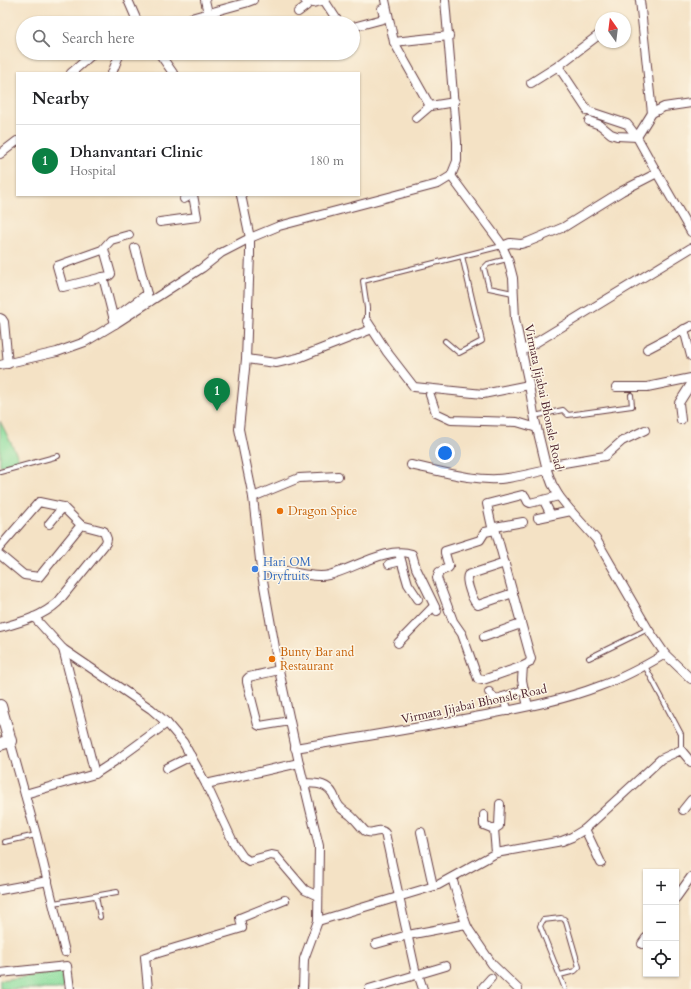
<!DOCTYPE html>
<html lang="en">
<head>
<meta charset="utf-8">
<style>
  :root { --surface:#fff; --page:#f2f2f2; --text:#202124; --muted:#757577; --line:#e0e0e0; --accent:#0b8043 }
  body { margin:0; font-family:Cardo,serif; background:var(--page); color:var(--text) }
  .controls { position:absolute; right:12px; bottom:12px; display:grid; overflow:hidden; border-radius:0px; box-shadow:0 1px 3px #0004 }
  .controls button { width:36px; height:36px; display:grid; place-items:center; padding:0; border:0; border-bottom:1px solid var(--line); background:var(--surface); color:var(--text); font:20px sans-serif }
  .compass { position:absolute; left:595px; top:12px; width:36px; height:36px; border-radius:50%; background:var(--surface); box-shadow:0 1px 3px #0004; rotate:346deg }
  .you { position:absolute; left:445px; top:453px; width:14px; height:14px; margin:-10px; border:3px solid #fff; border-radius:50%; background:#1a73e8; box-shadow:0 0 0 6px #1a73e833 }
  .badge { display:grid; place-items:center; width:26px; height:26px; border-radius:50%; background:var(--accent); color:#fff; font-size:13px; font-weight:700 }
  .pin { position:absolute; translate:-50% -33px; filter:drop-shadow(0 1px 2px #0008) }
  .pin::after { content:''; position:absolute; top:21px; width:14px; height:12px; background:inherit; clip-path:polygon(0 0,100% 0,50% 100%) }
  .list { margin:0; padding:0; list-style:none }
  h2 { display:flex; justify-content:space-between; align-items:center; height:52px; margin:0; padding:0 16px; font-size:17px }
  h2 small { font-size:13px; font-weight:400; color:var(--muted) }
  .list li { display:grid; grid-template-columns:26px 1fr auto; gap:12px; align-items:center; box-sizing:border-box; height:72px; padding:0 16px; border-top:1px solid var(--line) }
  .list b { display:block; font-size:15px; white-space:nowrap }
  .list p { margin:0; font-size:13px; white-space:nowrap; color:var(--muted) }
  .list em { font-size:13px; font-style:normal; color:var(--muted) }
  .icon { flex:none; width:22px; height:22px; fill:none; stroke:currentColor; stroke-width:2; stroke-linecap:round; stroke-linejoin:round }
  .map { position:relative; flex:none; width:691px; height:989px; overflow:hidden }
  .search { position:absolute; background:var(--surface); box-shadow:0 1px 3px #0004; left:16px; top:16px; width:344px; height:44px; display:flex; align-items:center; gap:10px; box-sizing:border-box; padding:0 14px; border-radius:22px; color:var(--muted); font-size:15px }
  .panel { position:absolute; background:var(--surface); box-shadow:0 1px 3px #0004; left:16px; top:72px; width:344px; height:124px; border-radius:0px }
  .map>svg:first-child { display:block }
  .green { fill:#8bdd9d; stroke:#6a7e64 }
  .lines { fill:none; stroke-linecap:round; stroke-linejoin:round }
  .lane-casing { stroke:#643c42; stroke-width:6 }
  .street-casing { stroke:#643c42; stroke-width:10 }
  .secondary-casing { stroke:#643c42; stroke-width:14 }
  .lane { stroke:#fff; stroke-width:4 }
  .street { stroke:#fff; stroke-width:8 }
  .secondary { stroke:#fff; stroke-width:12 }
  .food-dot { fill:#e8710a; stroke:#fcf5e5; stroke-width:1.5 }
  .shop-dot { fill:#3f7fe0; stroke:#fcf5e5; stroke-width:1.5 }
  .labels { text-anchor:middle; dominant-baseline:central; stroke-width:3; stroke-linejoin:round; paint-order:stroke }
  .street-label { font-size:12px; fill:#4a1f2b; stroke:#fcf5e5 }
  .food-label { font-size:12px; fill:#c56008; stroke:#fcf5e5; text-anchor:start }
  .shop-label { font-size:12px; fill:#366cbe; stroke:#fcf5e5; text-anchor:start }
</style>
</head>
<body>
<div class="map">
<svg width="691" height="989" viewBox="0 0 691 989">
  <rect width="100%" height="100%" fill="#fcf5e5"/>
  <filter id="ink" filterUnits="userSpaceOnUse"><feTurbulence type="fractalNoise" baseFrequency=".025" numOctaves="2"/><feDisplacementMap in="SourceGraphic" scale="8" xChannelSelector="R" yChannelSelector="G"/><feConvolveMatrix kernelMatrix="1 2 1 2 8 2 1 2 1" color-interpolation-filters="sRGB"/></filter>
  <filter id="wash" filterUnits="userSpaceOnUse"><feTurbulence type="fractalNoise" baseFrequency=".012" numOctaves="4" result="noise"/><feDisplacementMap in="SourceGraphic" scale="16" xChannelSelector="R" yChannelSelector="G"/><feGaussianBlur stdDeviation="0.9" result="paint"/><feColorMatrix in="noise" values="0 0 0 0 0 0 0 0 0 0 0 0 0 0 0 0 0 1.4 0 .05"/><feComposite in="paint" operator="in"/></filter>
  <g filter="url(#wash)">
    <rect width="100%" height="100%" fill="#f4e2c5"/>
    <g class="green">
      <path d="M0 421 20 461 0 466Z"/>
      <path d="M62 972 63 989H0V980Z"/>
    </g>
  </g>
  <g filter="url(#ink)">
    <g class="lines">
      <defs>
        <g id="lane">
          <path d="M462 256 502 246"/>
          <path d="M507 259 488 264 484 268 489 288 513 293"/>
          <path d="M367 321V308L363 281 462 256 482 341 459 353 445 341"/>
          <path d="M534 416 563 410 568 415 632 406 631 395"/>
          <path d="M0 472 58 456"/>
          <path d="M589 658 648 629"/>
          <path d="M645 666 681 734V750"/>
          <path d="M5 842 36 835"/>
          <path d="M96 896 100 917"/>
          <path d="M54 903 117 892"/>
          <path d="M560 975 575 971 579 967 566 922 564 919 561 918 543 920 540 926 565 989"/>
        </g>
        <g id="street">
          <path d="M128 0 138 23"/>
          <path d="M205 0 208 13"/>
          <path d="M305 0 313 3 325 0"/>
          <path d="M324 0 339 23"/>
          <path d="M385 0 394 42 449 36"/>
          <path d="M640 0 652 113"/>
          <path d="M298 12 306 6 309 2"/>
          <path d="M183 23 191 18 245 3 253 0"/>
          <path d="M353 27 383 19 384 17 382 9"/>
          <path d="M394 42 430 106 455 102"/>
          <path d="M159 53 173 73"/>
          <path d="M558 66 588 111 627 124 637 137 657 173 691 232"/>
          <path d="M71 73 94 53"/>
          <path d="M112 73 120 53"/>
          <path d="M531 83 558 66 600 34"/>
          <path d="M416 118 430 106"/>
          <path d="M589 121 600 125 611 134 617 136 637 137"/>
          <path d="M637 137 652 113 664 107 691 103"/>
          <path d="M0 154 17 141"/>
          <path d="M451 176 500 242 508 259 513 278 515 319 529 385 535 420 547 470 552 484 559 496 571 511 596 539 648 629 665 654 691 679"/>
          <path d="M241 195 250 238V254L246 359 239 429 253 497 261 569 279 670 299 763 319 846 318 921 304 959 303 989"/>
          <path d="M184 199 191 195"/>
          <path d="M160 222 197 217 193 195"/>
          <path d="M502 246 510 243 521 244 528 242 564 227 622 191 657 173"/>
          <path d="M135 248 149 302"/>
          <path d="M103 277 109 276 111 274 104 249"/>
          <path d="M113 316 121 313 147 294"/>
          <path d="M0 318 2 319 4 322 8 364"/>
          <path d="M367 321 387 352 414 387 483 394 529 385"/>
          <path d="M115 324 103 277 63 287 57 266 102 250 111 240 129 235"/>
          <path d="M684 329 691 356"/>
          <path d="M647 349 691 326"/>
          <path d="M522 351 691 248"/>
          <path d="M246 359 276 363 298 358 372 329"/>
          <path d="M0 365 57 352 85 342 115 324 202 268 221 253 250 238 279 226 438 184 451 176 457 161V142L445 0"/>
          <path d="M616 387H647L691 378"/>
          <path d="M430 395 436 413 451 420 517 422 537 428"/>
          <path d="M681 420 679 403 691 384"/>
          <path d="M411 465C439 471 479 483 508 478 521 476 534 473 547 470"/>
          <path d="M546 466 605 456 622 441 645 430"/>
          <path d="M253 497 299 478 338 476"/>
          <path d="M545 503 551 515"/>
          <path d="M538 518 571 511"/>
          <path d="M523 522 495 527H492L487 504 522 495 525 496 528 502 530 503 559 496"/>
          <path d="M49 524 63 507"/>
          <path d="M0 547 39 502 63 507 81 525 39 577 24 575 0 555"/>
          <path d="M399 553 408 584 418 599"/>
          <path d="M505 563 468 575C465 580 473 603 478 605L513 593"/>
          <path d="M389 564 401 561"/>
          <path d="M261 569C271 570 282 570 292 572 303 574 318 578 329 575 354 569 386 546 412 554L416 568 437 611"/>
          <path d="M0 628C21 622 42 617 58 602L106 543 107 539 104 531 81 525"/>
          <path d="M484 637 521 624"/>
          <path d="M398 643 434 606"/>
          <path d="M63 649 95 774"/>
          <path d="M279 670 249 677 247 679V682L258 725 260 726 290 721"/>
          <path d="M524 690 528 706"/>
          <path d="M489 692C493 698 496 700 503 697"/>
          <path d="M508 711 503 697 524 690 522 680 523 666 529 663 531 659 496 532 495 530 485 532 480 540 445 551V553L449 567 448 568 439 572 437 578 453 621 462 634 478 679 483 680 523 666"/>
          <path d="M167 723 183 742 206 784 234 844 243 857 249 861 271 855 276 856 305 890 318 896"/>
          <path d="M10 741 36 834 65 952"/>
          <path d="M295 748C357 738 419 728 480 716 521 708 561 701 600 686 623 678 645 666 665 654"/>
          <path d="M167 768 191 756"/>
          <path d="M303 783C315 784 326 782 333 794 335 798 337 804 340 807 343 811 347 812 350 815 356 820 360 826 365 831 372 836 379 827 385 833L416 974 419 977 423 989"/>
          <path d="M206 784 299 763"/>
          <path d="M25 794 95 774 115 761 167 723 151 709 63 649 34 617"/>
          <path d="M683 810 691 800"/>
          <path d="M484 815V825L494 829 496 853"/>
          <path d="M494 829 499 826 500 804"/>
          <path d="M585 829 601 863"/>
          <path d="M421 832 433 886"/>
          <path d="M452 878 466 924 469 930 492 964 518 989"/>
          <path d="M0 890 48 881"/>
          <path d="M676 898 691 877"/>
          <path d="M318 921 438 885 496 853 562 841 572 837 585 829 661 759 681 750 691 762"/>
          <path d="M376 944 408 935 466 924"/>
          <path d="M642 944 646 938"/>
          <path d="M0 973 67 966 70 989"/>
          <path d="M148 989 145 957 242 928 240 918 285 900"/>
          <path d="M369 989 446 966"/>
          <path d="M483 989V987L491 978"/>
        </g>
        <path id="secondary" d="M0 706 10 741 0 744"/>
      </defs>
      <use href="#lane" class="lane-casing"/>
      <use href="#street" class="street-casing"/>
      <use href="#secondary" class="secondary-casing"/>
      <use href="#lane" class="lane"/>
      <use href="#street" class="street"/>
      <use href="#secondary" class="secondary"/>
    </g>
  </g>
  <g class="food-dot">
    <circle cx="280" cy="511" r="4"/>
    <circle cx="272" cy="659" r="4"/>
  </g>
  <circle class="shop-dot" cx="255" cy="569" r="4"/>
  <g class="labels">
    <g class="street-label">
      <text transform="translate(544 397) rotate(78)">Virmata Jijabai Bhonsle Road</text>
      <text transform="translate(474 704) rotate(-12)">Virmata Jijabai Bhonsle Road</text>
    </g>
    <g class="food-label">
      <text x="288" y="511">Dragon Spice</text>
      <text x="280" y="652">Bunty Bar and<tspan x="280" dy="14">Restaurant</tspan></text>
    </g>
    <g class="shop-label">
      <text x="263" y="562">Hari OM<tspan x="263" dy="14">Dryfruits</tspan></text>
    </g>
  </g>
</svg>
<div class="controls">
<button>+</button>
<button>−</button>
<button><svg class="icon" aria-label="locate" viewBox="0 0 24 24"><circle cx="12" cy="12" r="6"/><path d="M12 2v4M12 18v4M2 12h4M18 12h4"/></svg></button>
</div>
<svg class="compass" viewBox="-18 -18 36 36"><path d="M0-13l5 13h-10z" fill="#e53935"/><path d="M0 13l5-13h-10z" fill="#757577"/></svg>
<div class="you"></div>
<div class="pin badge" style="left:217px;top:411px">1</div>
<div class="search"><svg class="icon" aria-label="search" viewBox="0 0 24 24"><circle cx="10" cy="10" r="6"/><path d="M15 15l6 6"/></svg>Search here</div>
<section class="panel">
<h2>Nearby<small></small></h2>
<ul class="list">
<li><span class="badge">1</span><div><b>Dhanvantari Clinic</b><p>Hospital</p></div><em>180 m</em></li>
</ul>
</section>
</div>
</body>
</html>
